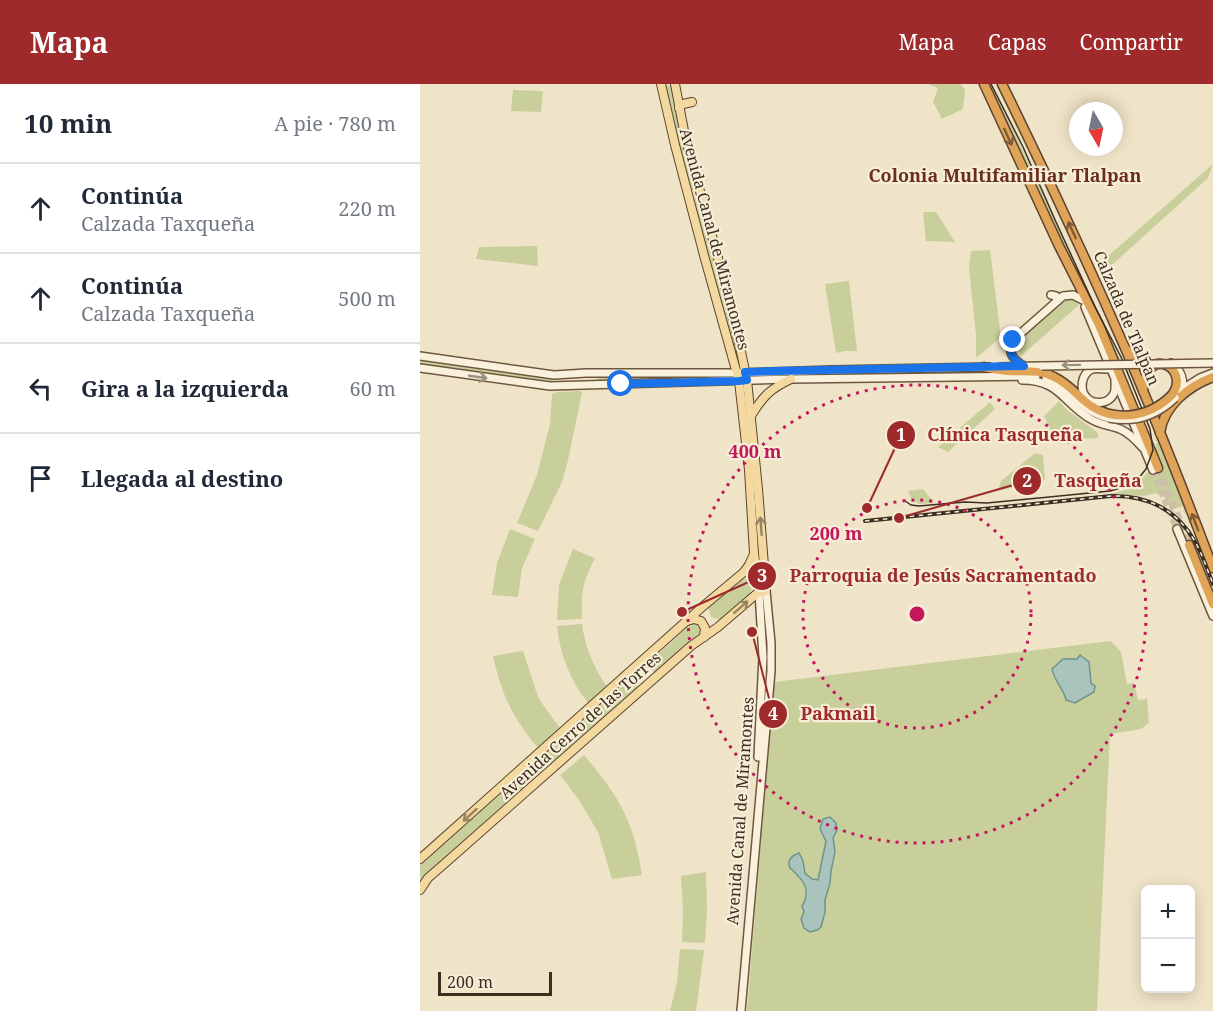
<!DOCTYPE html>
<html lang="es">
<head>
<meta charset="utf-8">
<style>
  :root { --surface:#fff; --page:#f2f2f3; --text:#1f2937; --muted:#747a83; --line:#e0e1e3; --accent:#9e2a2b }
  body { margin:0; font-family:"Noto Serif",serif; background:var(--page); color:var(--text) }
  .controls { position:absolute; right:18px; bottom:18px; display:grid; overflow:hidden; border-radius:9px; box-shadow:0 3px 15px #0003 }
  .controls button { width:54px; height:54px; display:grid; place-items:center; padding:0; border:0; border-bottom:2px solid var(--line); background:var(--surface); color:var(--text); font:30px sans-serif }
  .compass { position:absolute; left:649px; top:18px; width:54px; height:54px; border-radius:50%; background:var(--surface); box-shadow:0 3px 15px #0003; rotate:171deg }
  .scale { position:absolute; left:18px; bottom:15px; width:114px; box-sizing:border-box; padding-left:6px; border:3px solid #3d2e20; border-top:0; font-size:16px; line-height:21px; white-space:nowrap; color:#3d2e20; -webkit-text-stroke:4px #f7eed8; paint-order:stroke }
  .stop { position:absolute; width:18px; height:18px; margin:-14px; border:4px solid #1a73e8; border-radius:50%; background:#fff }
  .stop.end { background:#1a73e8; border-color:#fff; box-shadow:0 2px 6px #0008 }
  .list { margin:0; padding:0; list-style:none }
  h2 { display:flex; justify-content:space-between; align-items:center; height:78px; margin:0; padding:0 24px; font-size:26px }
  h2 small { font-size:20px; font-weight:400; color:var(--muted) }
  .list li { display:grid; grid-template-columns:39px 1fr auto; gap:18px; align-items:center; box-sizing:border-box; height:90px; padding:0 24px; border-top:2px solid var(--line) }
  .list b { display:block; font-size:22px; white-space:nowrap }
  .list p { margin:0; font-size:20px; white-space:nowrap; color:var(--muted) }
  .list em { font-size:20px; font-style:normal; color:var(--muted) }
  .icon { flex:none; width:33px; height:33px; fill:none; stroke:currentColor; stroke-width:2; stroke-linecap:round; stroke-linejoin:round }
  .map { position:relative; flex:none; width:793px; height:927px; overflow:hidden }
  header { display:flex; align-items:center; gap:36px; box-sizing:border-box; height:84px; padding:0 30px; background:var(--accent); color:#fff }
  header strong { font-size:28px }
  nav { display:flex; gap:33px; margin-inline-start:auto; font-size:21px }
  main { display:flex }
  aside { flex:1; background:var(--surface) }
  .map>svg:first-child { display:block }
  .green { fill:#c9cf9b }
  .water { fill:#a9c4bc; stroke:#6f938a; stroke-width:1.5 }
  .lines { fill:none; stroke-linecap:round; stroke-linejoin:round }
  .secondary-tunnel { stroke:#ccc0a6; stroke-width:7; stroke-dasharray:7 3.5; stroke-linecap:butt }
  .highway-tunnel { stroke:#ccc0a6; stroke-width:8; stroke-dasharray:8 4; stroke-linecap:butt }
  .secondary-casing { stroke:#6f573f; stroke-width:10 }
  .primary-casing { stroke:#5b4430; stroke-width:10 }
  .highway-casing { stroke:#5b4430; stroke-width:11 }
  .secondary { stroke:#faf1dc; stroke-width:7 }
  .primary { stroke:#f3d9a0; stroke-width:8 }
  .highway { stroke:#e0a458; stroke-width:8 }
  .tram { stroke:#3d2e20; stroke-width:1.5 }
  .rail-casing { stroke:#3d2e20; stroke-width:4 }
  .rail { stroke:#f7eed8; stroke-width:1.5; stroke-dasharray:4.5; stroke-linecap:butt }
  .secondary-bridge-casing { stroke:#6f573f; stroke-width:10; stroke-linecap:butt }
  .highway-bridge-casing { stroke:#5b4430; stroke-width:11; stroke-linecap:butt }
  .secondary-bridge { stroke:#faf1dc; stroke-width:7 }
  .highway-bridge { stroke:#e0a458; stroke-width:8 }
  .oneway { stroke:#7e5d36 }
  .oneway2 { stroke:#9c907e }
  .oneway3 { stroke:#988460 }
  .route { stroke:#1a73e8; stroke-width:8 }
  .ring { fill:none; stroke:#c2185b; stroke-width:3; stroke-dasharray:3 6 }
  .labels { text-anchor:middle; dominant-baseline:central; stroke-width:4.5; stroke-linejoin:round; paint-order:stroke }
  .street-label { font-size:16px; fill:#3d2e20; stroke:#f7eed8 }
  .neighbourhood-label { font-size:18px; font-weight:bold; fill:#6b2e1e; stroke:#f7eed8 }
  .centre { fill:#c2185b; stroke:#f7eed8; stroke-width:3 }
  .ring-label { font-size:18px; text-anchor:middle; font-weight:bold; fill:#c2185b; stroke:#f7eed8; stroke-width:4.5; stroke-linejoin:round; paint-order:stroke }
  .leader { fill:none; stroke:#9e2a2b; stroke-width:2 }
  .callout-dot { fill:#9e2a2b; stroke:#f7eed8; stroke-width:2 }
  .mark-label { font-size:18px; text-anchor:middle; font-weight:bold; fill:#fff }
  .callout-label { font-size:18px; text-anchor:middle; font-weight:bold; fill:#9e2a2b; stroke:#f7eed8; stroke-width:4.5; stroke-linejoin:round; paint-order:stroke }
</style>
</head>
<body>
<header>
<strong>Mapa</strong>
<nav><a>Mapa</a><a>Capas</a><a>Compartir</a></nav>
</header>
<main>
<aside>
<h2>10 min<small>A pie · 780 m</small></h2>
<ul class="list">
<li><svg class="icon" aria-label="ahead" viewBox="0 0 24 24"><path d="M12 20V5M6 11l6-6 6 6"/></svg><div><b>Continúa</b><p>Calzada Taxqueña</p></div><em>220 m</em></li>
<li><svg class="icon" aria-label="ahead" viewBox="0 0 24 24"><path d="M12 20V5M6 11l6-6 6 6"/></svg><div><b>Continúa</b><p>Calzada Taxqueña</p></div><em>500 m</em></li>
<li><svg class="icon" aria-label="left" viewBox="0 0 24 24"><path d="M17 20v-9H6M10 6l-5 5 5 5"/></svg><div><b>Gira a la izquierda</b></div><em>60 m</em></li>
<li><svg class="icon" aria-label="arrive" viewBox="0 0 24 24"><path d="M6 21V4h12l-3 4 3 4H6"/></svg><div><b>Llegada al destino</b></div></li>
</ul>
</aside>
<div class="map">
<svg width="793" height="927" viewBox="0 0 793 927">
  <rect width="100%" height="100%" fill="#f0e4c8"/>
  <g class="green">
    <path d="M508 0H541L545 6 543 25 522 35 513 18 518 4Z"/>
    <path d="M576 0H578L681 217 696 252Z"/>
    <path d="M244 1 251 2 277 106 271 107Z"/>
    <path d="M573 4C618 95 656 188 702 278H700L679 238 570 8Z"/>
    <path d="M93 6 123 7 121 28 91 27Z"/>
    <path d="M793 80 788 94 683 189 679 180Z"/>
    <path d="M272 114H279L313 249 309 250Z"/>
    <path d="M503 128H516L535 158 506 157Z"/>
    <path d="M117 162 118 182 56 175 59 163Z"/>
    <path d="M570 166 581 253 556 274V251L549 184 551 167Z"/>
    <path d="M429 197 437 267H425L416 269 405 200Z"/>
    <path d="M649 214 657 216 660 220 600 273C598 266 600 258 604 252L642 217Z"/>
    <path d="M0 277 117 293 134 294 129 300 0 282Z"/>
    <path d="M302 291 304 296 177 298V293Z"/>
    <path d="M161 307 162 309 148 376 142 398 118 447 97 439 117 391 130 340 132 310 137 308Z"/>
    <path d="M639 317 646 325 677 348 679 353 677 354 636 357 624 332Z"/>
    <path d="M570 318 575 325 528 368 518 363Z"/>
    <path d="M733 343 760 412 766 431 763 427 764 426 762 422 759 424 744 413 736 409 724 412 689 410C717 406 736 388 736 360L738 358V357H736Z"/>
    <path d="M615 369 623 371 625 396 578 407 581 397Z"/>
    <path d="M503 405 514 419 499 420 491 415 488 407Z"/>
    <path d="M90 445 115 455 102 484 98 513 72 511 77 479Z"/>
    <path d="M153 465 175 474C163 497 161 509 162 535L137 536 139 501Z"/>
    <path d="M326 495 330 496 332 499 331 510 300 536 291 533 288 523 319 496Z"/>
    <path d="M277 539 282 542 280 549 238 589H234L229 579 271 540Z"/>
    <path d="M162 540C165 563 174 584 187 603L168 619C150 596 140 571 137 542Z"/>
    <path d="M691 557 701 568 707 600 714 599 718 616 727 615 729 639 721 645 690 650 677 927H327L354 598Z"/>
    <path d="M103 567 117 610 121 618 140 644 118 664C92 632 82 612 73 572Z"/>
    <path d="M211 595 219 603 159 656 149 644 192 606 205 600Z"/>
    <path d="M143 649 154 661 132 681 121 669Z"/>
    <path d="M164 671C180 690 199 714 208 737 215 754 219 773 222 791L192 795 178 748 159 716 140 691Z"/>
    <path d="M113 675 124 688 0 802V777Z"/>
    <path d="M286 788 287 826 285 859 262 858 263 826 261 792Z"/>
    <path d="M260 865 284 866 276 927H250L257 898Z"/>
  </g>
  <g class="water">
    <path d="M660 571 669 578 671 599 675 602 674 608 655 619 646 616C644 605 634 597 632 585L643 575H657Z"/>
    <path d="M410 733 416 739 417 746 413 754 415 768 411 787 410 799 405 816V828L401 843 397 846 390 848 384 844 381 835 384 828 382 822C389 811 387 800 377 791 377 790 370 784 370 784 366 776 373 771 379 769L383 777 385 789 392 795 398 796 406 757 400 745 403 735Z"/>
  </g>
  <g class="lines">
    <path class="secondary-tunnel" d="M733 386 757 445"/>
    <path class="highway-tunnel" d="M738 384 769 461"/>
    <defs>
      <g id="secondary">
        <path d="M631 211 636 212 637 217"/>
        <path d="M665 223 733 386"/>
        <path d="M0 272 134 291 166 289H317L411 286 569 283"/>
        <path d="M751 279C761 286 765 296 761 308"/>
        <path d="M604 282C593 276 587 268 593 256L643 212 653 211 663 216"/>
        <path d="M580 283 622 282"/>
        <path d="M0 284 130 302 371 295 616 292"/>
        <path d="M687 285C682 285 677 284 672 285 661 290 659 306 667 314 674 321 688 320 693 311 696 307 695 302 695 297"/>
        <path d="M626 294C651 305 661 328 689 334"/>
        <path d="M602 296C639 296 642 317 669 334 679 341 690 341 700 345 709 349 716 356 722 363"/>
        <path d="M766 303 780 294 793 289"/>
        <path d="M757 445 793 532"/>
        <path d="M338 673 343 573 339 508"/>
        <path d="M321 927 351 587V559L346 507"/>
      </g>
      <g id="primary">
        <path d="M241 0 255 61 285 175 319 297 329 386 334 469 339 508"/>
        <path d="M255 0 265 52 298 174 320 263 327 296 338 405 346 507"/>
        <path d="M259 24 263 20 272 18"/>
        <path d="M331 332C343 312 350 305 371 295"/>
        <path d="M267 537 274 535 281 537 285 544 284 553"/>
        <path d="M0 775 281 524 324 488 329 481 334 470"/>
        <path d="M0 806 8 794 23 781 271 562 298 543 333 513 339 508H342"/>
      </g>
      <g id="highway">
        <path d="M564 0 639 162 679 241 738 384"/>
        <path d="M582 0C625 87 666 175 705 264 736 336 765 410 793 484"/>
        <path d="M706 265 717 274 726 277"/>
        <path d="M564 283C572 285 580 286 587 287 604 288 619 285 634 293 657 304 661 322 689 330"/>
        <path d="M723 307C725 259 772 284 752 311"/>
        <path d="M740 349C744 321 769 302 793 293"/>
        <path d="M769 461 793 520"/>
      </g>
    </defs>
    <use href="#secondary" class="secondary-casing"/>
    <use href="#primary" class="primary-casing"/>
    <use href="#highway" class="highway-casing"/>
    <use href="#secondary" class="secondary"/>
    <use href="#primary" class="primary"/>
    <use href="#highway" class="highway"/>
    <path class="tram" d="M485 417 491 421 499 422 545 418 567 419 690 407 710 401 717 396 726 385 733 366 730 345 702 275 676 225 636 138 603 63 571 0"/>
    <defs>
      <path id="rail" d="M445 437 691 412C726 411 756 425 774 456 782 469 787 485 793 500"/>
    </defs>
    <use href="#rail" class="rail-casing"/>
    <use href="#rail" class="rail"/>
    <defs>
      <g id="secondary-bridge">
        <path d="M622 282 793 279"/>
        <path d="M689 334C714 339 736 332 755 314"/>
      </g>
      <path id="highway-bridge" d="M689 330C713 335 735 328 752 311"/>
    </defs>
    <use href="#secondary-bridge" class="secondary-bridge-casing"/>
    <use href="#highway-bridge" class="highway-bridge-casing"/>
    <use href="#secondary-bridge" class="secondary-bridge"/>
    <use href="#highway-bridge" class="highway-bridge"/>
  </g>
  <defs><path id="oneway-shaft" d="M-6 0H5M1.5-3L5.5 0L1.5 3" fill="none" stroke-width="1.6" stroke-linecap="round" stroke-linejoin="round" transform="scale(1.5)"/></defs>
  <g class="oneway">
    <use href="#oneway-shaft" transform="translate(588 53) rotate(65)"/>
    <use href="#oneway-shaft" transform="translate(652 146) rotate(-115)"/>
    <use href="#oneway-shaft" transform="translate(775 438) rotate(-111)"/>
  </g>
  <g class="oneway2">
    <use href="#oneway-shaft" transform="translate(651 281) rotate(179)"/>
    <use href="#oneway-shaft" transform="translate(58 293) rotate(8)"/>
  </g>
  <g class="oneway3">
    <use href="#oneway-shaft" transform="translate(341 442) rotate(-94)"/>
    <use href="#oneway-shaft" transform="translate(321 523) rotate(-41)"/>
    <use href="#oneway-shaft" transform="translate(50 731) rotate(138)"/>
  </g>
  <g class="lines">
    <path class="route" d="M201 300 319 297 327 296 325 288 356 287 604 282C593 276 587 268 593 256"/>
  </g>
  <g class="ring">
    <circle cx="497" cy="530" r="114"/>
    <circle cx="497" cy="530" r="229"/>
  </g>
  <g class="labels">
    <g class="street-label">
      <text transform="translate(295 155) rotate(75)">Avenida Canal de Miramontes</text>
      <text transform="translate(707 234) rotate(67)">Calzada de Tlalpan</text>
      <text transform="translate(160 641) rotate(-42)">Avenida Cerro de las Torres</text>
      <text transform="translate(320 727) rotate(-86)">Avenida Canal de Miramontes</text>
    </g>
    <g class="neighbourhood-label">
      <text x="585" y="91">Colonia Multifamiliar Tlalpan</text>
    </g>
  </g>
  <circle cx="497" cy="530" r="9" class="centre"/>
  <g class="ring-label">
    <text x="335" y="374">400 m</text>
    <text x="416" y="456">200 m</text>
  </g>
  <path class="leader" d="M447 424L481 351M479 434L607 397M262 528L342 492M332 548L353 630"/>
  <g class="callout-dot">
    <circle cx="447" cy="424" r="6"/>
    <circle cx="479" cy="434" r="6"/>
    <circle cx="262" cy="528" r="6"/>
    <circle cx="332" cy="548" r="6"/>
    <circle cx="481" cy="351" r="15"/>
    <circle cx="607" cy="397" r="15"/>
    <circle cx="342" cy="492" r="15"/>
    <circle cx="353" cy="630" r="15"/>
  </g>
  <g class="mark-label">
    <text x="481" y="357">1</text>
    <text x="607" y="403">2</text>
    <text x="342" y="498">3</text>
    <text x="353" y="636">4</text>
  </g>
  <g class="callout-label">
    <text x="585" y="357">Clínica Tasqueña</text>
    <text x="678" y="403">Tasqueña</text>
    <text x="523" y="498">Parroquia de Jesús Sacramentado</text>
    <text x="418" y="636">Pakmail</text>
  </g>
</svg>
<div class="controls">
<button>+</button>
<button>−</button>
</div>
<svg class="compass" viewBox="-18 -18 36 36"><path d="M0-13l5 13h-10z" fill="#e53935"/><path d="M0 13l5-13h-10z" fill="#747a83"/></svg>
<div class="scale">200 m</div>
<div class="stop" style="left:201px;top:300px"></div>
<div class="stop end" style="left:593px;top:256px"></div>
</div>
</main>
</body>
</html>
